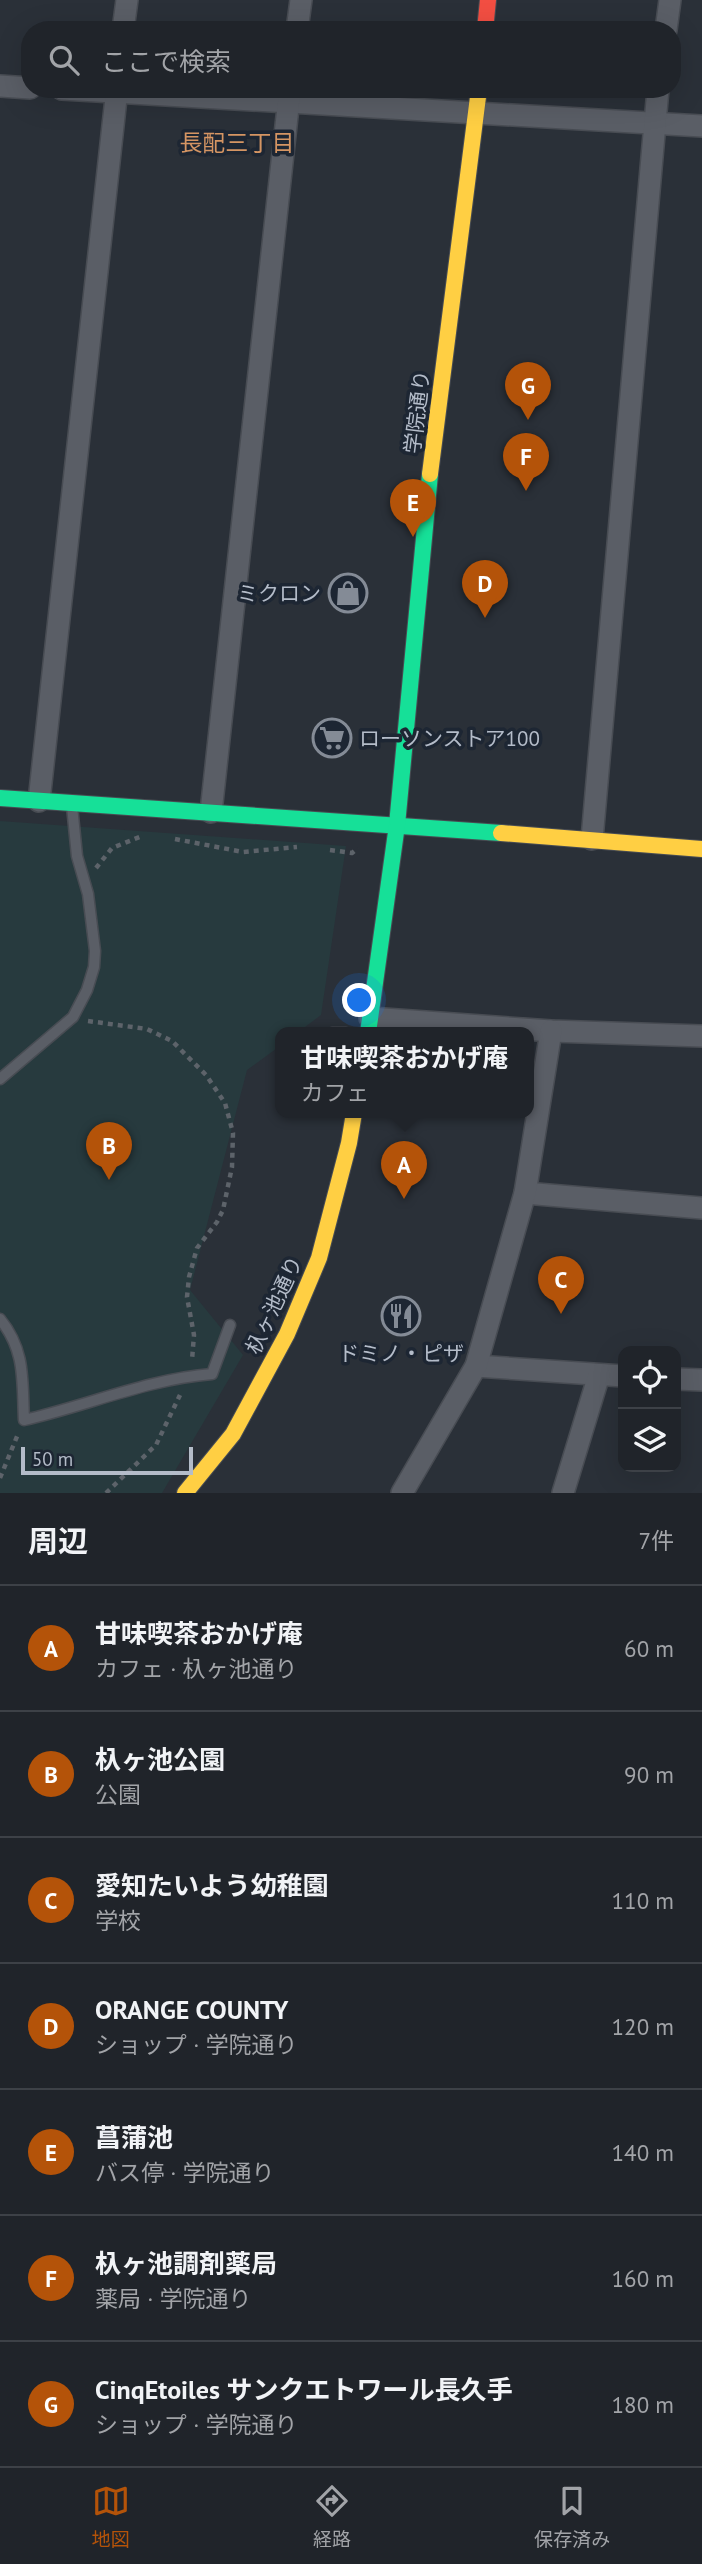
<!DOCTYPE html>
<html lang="ja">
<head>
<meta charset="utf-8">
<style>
  :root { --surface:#20242a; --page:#2d3036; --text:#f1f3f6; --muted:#a2a4a8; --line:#3d4147; --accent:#b45309 }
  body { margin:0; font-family:"PT Sans","Noto Sans JP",sans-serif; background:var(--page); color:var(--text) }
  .controls { position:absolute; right:21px; bottom:21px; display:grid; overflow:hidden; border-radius:14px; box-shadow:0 7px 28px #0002 }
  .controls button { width:63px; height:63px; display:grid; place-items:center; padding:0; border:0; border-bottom:2px solid var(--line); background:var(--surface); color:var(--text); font:35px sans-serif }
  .scale { position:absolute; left:21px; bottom:18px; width:172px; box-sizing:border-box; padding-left:7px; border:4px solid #b4bcc9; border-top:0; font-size:19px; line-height:24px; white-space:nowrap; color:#b4bcc9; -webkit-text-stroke:5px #1d2633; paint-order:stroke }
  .you { position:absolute; left:360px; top:1001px; width:24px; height:24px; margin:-18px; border:5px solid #fff; border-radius:50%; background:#1a73e8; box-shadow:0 0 0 10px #1a73e833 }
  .badge { display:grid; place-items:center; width:46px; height:46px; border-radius:50%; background:var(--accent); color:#fff; font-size:23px; font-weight:700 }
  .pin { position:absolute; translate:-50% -58px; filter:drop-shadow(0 2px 4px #0008) }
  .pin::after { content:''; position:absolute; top:37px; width:24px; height:21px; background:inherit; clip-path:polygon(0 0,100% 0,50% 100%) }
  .popup { position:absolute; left:275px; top:1027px; width:259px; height:91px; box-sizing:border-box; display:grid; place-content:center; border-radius:14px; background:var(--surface); filter:drop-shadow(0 2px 5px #0005); font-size:23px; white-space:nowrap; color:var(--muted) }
  .popup b { font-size:26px; color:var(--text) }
  .popup::after { content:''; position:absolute; left:50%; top:100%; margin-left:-14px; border:14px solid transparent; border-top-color:var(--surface) }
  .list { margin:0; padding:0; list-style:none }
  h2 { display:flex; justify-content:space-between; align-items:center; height:91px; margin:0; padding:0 28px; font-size:30px }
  h2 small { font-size:23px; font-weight:400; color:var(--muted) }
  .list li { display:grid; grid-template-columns:46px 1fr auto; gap:21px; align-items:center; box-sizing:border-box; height:126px; padding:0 28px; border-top:2px solid var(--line) }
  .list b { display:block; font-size:26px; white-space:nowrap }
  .list p { margin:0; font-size:23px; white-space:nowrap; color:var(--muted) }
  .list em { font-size:23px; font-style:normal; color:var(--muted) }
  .icon { flex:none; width:38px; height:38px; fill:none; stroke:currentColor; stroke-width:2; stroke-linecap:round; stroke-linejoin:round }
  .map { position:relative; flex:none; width:702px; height:1493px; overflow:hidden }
  .search { position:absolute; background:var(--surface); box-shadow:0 7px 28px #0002; left:21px; right:21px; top:21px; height:77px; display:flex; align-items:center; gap:18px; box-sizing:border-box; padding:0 24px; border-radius:28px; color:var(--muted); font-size:26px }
  .sheet { height:973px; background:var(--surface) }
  nav { display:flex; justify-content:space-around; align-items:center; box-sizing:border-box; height:98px; border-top:2px solid var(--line); background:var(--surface); font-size:19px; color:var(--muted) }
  nav a { display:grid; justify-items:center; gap:4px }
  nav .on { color:var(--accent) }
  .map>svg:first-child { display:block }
  .green { fill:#273a3e }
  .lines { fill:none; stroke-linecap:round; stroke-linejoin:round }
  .lane-casing { stroke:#484c53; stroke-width:13 }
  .street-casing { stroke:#484c53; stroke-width:24 }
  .fast-casing { stroke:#484c53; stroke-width:18 }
  .slow-casing { stroke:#484c53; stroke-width:18 }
  .jam-casing { stroke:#484c53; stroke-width:18 }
  .path { stroke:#5d636a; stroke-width:4.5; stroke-dasharray:5 5; stroke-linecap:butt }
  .lane { stroke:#5a5e66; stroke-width:10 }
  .street { stroke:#5a5e66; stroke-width:21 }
  .fast { stroke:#16e098; stroke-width:16 }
  .slow { stroke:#ffcf43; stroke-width:16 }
  .jam { stroke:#f24e42; stroke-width:16 }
  .labels { text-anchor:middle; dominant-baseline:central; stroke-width:7; stroke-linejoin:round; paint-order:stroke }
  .street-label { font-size:21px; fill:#b4bcc9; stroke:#1d2633 }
  .poi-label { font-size:21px; fill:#b4bcc9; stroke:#1d2633; text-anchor:end }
  .neighbourhood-label { font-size:23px; fill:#d59563; stroke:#1d2633 }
</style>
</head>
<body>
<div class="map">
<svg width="702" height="1493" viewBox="0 0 702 1493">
  <rect width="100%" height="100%" fill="#2a3038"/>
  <path class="green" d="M0 821 346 846 321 1015 297 1033H280V1046L247 1070 190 1290 243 1355 162 1493H0Z"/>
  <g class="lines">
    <defs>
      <g id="lane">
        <path d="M332 1033H346"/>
        <path d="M0 1079 73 1017 87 990 94 967 95 951 88 894 77 856 72 806"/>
        <path d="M0 1319C26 1351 22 1381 24 1420 86 1406 148 1379 212 1374L230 1325"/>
      </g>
      <g id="street">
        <path d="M123 30 127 0"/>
        <path d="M297 30 301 0"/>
        <path d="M666 30 670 0"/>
        <path d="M0 86 30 88"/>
        <path d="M62 89 702 126"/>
        <path d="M39 801 117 89"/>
        <path d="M211 812 290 89"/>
        <path d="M592 839 658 89"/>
        <path d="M370 1018 551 1031 702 1036"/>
        <path d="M525 1193 702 1208"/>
        <path d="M476 1366 623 1376"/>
        <path d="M676 1379 702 1380"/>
        <path d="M402 1493 476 1366 525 1193 551 1031"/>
        <path d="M563 1493 599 1375"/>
      </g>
      <g id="fast">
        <path d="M0 798 501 833"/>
        <path d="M368 1033 397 825 430 474"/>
      </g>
      <g id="slow">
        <path d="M430 474 479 89"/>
        <path d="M501 833 702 849"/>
        <path d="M185 1493 233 1434 287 1334 319 1258 349 1143 354 1113"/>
      </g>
      <path id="jam" d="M485 30 488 0"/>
    </defs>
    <use href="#lane" class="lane-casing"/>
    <use href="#street" class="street-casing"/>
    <use href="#fast" class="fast-casing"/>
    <use href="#slow" class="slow-casing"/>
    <use href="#jam" class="jam-casing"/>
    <g class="path">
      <path d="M175 839 243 852 297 847"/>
      <path d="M330 850 352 853 358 848"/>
      <path d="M96 868 112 848 142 836"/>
      <path d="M88 1021 147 1029 172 1041 206 1075 225 1103 233 1133 232 1167 223 1210 217 1222 197 1248 189 1277 187 1297 194 1335 192 1360"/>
      <path d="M0 1478 18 1434"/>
      <path d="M106 1493 156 1445 180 1395"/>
    </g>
    <use href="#lane" class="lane"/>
    <use href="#street" class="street"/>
    <use href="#fast" class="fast"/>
    <use href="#slow" class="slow"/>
    <use href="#jam" class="jam"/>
  </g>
  <defs>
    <symbol id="shop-ring" viewBox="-11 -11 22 22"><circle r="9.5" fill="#1d2633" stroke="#848b96" stroke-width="1.5"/><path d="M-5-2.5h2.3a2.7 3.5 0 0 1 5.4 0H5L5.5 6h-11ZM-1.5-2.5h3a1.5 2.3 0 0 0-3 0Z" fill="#848b96"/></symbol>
    <symbol id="supermarket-ring" viewBox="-11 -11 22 22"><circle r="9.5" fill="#1d2633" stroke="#848b96" stroke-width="1.5"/><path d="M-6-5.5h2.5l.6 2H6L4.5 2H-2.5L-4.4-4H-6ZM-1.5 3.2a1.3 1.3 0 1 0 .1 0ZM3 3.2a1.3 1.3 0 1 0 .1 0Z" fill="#848b96"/></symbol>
    <symbol id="restaurant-ring" viewBox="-11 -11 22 22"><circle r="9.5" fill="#1d2633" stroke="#848b96" stroke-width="1.5"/><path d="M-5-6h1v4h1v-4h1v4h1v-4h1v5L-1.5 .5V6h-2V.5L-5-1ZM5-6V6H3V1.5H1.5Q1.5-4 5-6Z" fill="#848b96"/></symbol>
  </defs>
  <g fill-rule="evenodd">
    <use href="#shop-ring" x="326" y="571" width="44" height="44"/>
    <use href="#supermarket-ring" x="310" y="716" width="44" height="44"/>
    <use href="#restaurant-ring" x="379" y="1294" width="44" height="44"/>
  </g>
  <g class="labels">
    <g class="street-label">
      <text transform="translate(417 412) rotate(-83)">学院通り</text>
      <text transform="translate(274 1305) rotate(-65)">杁ヶ池通り</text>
    </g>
    <g class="poi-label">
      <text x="321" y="593">ミクロン</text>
      <text x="359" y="738" text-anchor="start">ローソンストア100</text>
      <text x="401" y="1353" text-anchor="middle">ドミノ・ピザ</text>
    </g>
    <g class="neighbourhood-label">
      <text x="237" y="142">長配三丁目</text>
    </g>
  </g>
</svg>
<div class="controls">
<button><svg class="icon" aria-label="locate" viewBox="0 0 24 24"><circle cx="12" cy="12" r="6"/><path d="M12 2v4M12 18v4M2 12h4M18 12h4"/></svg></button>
<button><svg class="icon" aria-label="layers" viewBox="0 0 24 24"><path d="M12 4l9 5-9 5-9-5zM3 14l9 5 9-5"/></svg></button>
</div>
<div class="scale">50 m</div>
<div class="you"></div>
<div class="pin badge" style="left:404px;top:1199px">A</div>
<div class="popup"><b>甘味喫茶おかげ庵</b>カフェ</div>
<div class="pin badge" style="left:109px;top:1180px">B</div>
<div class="pin badge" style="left:561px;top:1314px">C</div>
<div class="pin badge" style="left:485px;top:618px">D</div>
<div class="pin badge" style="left:413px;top:537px">E</div>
<div class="pin badge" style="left:526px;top:491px">F</div>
<div class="pin badge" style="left:528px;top:420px">G</div>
<div class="search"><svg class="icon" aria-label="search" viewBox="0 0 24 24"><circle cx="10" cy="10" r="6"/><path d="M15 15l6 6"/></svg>ここで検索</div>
</div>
<section class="sheet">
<h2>周辺<small>7件</small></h2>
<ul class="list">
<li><span class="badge">A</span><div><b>甘味喫茶おかげ庵</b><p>カフェ · 杁ヶ池通り</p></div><em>60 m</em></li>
<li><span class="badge">B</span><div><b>杁ヶ池公園</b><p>公園</p></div><em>90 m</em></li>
<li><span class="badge">C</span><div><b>愛知たいよう幼稚園</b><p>学校</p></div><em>110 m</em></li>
<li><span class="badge">D</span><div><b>ORANGE COUNTY</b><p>ショップ · 学院通り</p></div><em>120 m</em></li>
<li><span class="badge">E</span><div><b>菖蒲池</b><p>バス停 · 学院通り</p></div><em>140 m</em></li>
<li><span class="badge">F</span><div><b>杁ヶ池調剤薬局</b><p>薬局 · 学院通り</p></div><em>160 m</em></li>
<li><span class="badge">G</span><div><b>CinqEtoiles サンクエトワール長久手</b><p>ショップ · 学院通り</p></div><em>180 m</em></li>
</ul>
</section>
<nav>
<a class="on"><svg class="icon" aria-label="map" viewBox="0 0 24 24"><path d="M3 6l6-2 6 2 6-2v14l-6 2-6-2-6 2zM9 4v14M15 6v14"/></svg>地図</a>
<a><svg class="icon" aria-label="directions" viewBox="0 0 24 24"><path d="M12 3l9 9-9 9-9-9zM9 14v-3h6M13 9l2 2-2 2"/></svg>経路</a>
<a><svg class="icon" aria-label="saved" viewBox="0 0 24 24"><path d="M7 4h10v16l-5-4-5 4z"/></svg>保存済み</a>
</nav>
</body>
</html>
